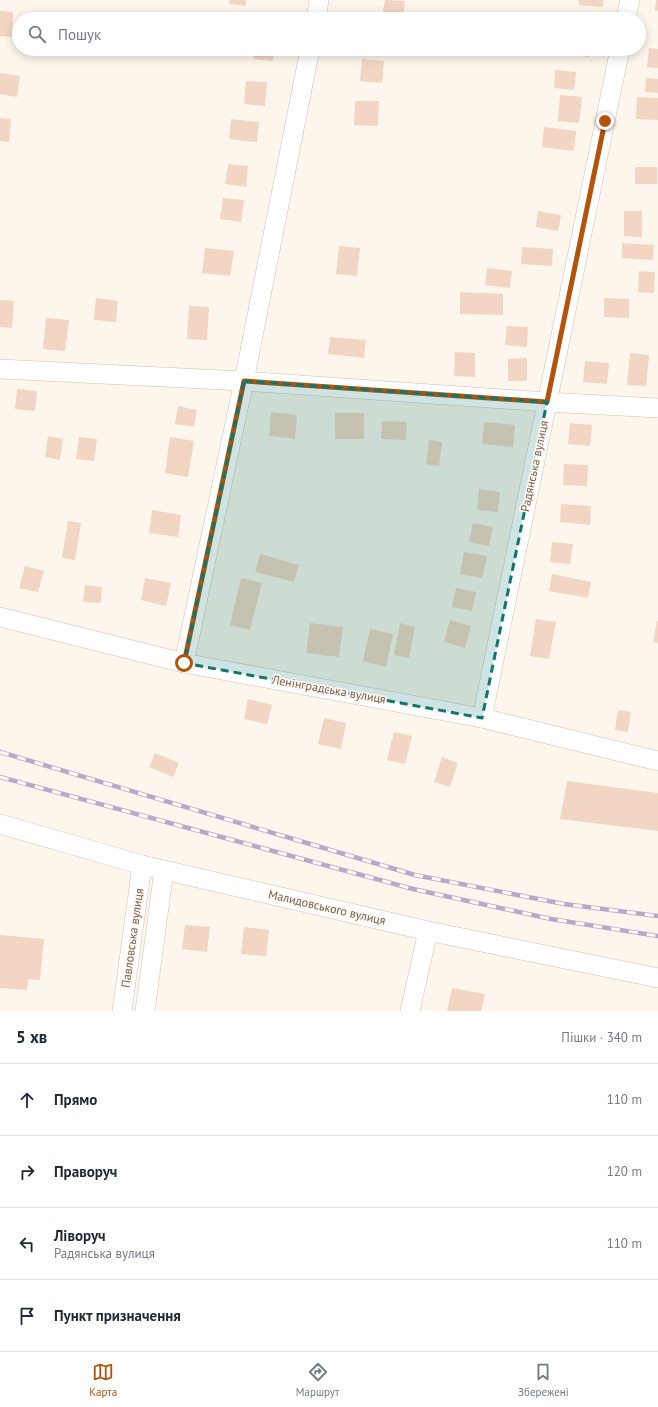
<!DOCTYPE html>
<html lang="uk">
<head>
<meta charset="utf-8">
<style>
  :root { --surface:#fff; --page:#f6f6f7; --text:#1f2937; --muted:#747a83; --line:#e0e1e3; --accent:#b45309 }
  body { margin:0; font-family:"PT Sans",sans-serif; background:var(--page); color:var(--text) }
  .stop { position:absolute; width:12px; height:12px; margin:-9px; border:3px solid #b45309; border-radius:50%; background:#fff }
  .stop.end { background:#b45309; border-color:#fff; box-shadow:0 1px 4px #0008 }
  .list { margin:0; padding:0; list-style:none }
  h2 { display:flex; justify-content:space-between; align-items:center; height:52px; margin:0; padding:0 16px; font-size:17px }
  h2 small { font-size:13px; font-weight:400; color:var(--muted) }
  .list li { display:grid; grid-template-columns:26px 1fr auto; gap:12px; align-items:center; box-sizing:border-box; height:72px; padding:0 16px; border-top:1px solid var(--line) }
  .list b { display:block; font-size:15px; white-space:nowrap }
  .list p { margin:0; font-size:13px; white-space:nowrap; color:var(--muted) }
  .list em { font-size:13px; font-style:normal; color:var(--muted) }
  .icon { flex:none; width:22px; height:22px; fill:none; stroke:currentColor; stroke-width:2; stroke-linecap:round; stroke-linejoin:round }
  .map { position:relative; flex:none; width:658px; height:1011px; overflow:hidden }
  .search { position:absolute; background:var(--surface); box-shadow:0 2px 10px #0003; left:12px; right:12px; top:12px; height:44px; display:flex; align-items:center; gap:10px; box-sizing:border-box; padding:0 14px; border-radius:22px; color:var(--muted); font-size:15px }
  .sheet { height:340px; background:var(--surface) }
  nav { display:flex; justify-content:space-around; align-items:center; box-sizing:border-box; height:56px; border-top:1px solid var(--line); background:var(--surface); font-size:11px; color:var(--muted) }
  nav a { display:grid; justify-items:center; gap:2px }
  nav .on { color:var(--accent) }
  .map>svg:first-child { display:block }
  .building { fill:#f3d5c3 }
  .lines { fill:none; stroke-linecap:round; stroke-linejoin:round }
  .minor-casing { stroke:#d1beb0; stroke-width:20 }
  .minor { stroke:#fff; stroke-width:19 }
  .rail-casing { stroke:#b9a8c9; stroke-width:4.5 }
  .rail { stroke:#fffaf3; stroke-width:3; stroke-dasharray:9; stroke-linecap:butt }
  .route { stroke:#b45309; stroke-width:5 }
  .marked { fill:#0f766e; fill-opacity:0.2; stroke:#0f766e; stroke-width:3; stroke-dasharray:8 5; stroke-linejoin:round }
  .labels { text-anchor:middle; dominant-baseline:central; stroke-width:3; stroke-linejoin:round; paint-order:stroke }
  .street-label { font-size:12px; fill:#7a5c4d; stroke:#fffaf3 }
</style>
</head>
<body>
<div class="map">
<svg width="658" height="1011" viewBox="0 0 658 1011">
  <rect width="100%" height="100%" fill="#fdf6ec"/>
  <g class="building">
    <path d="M230 0H246V6L229 4Z"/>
    <path d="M385 0 405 1 403 19 382 17Z"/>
    <path d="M579 0H603V7L579 5Z"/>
    <path d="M656 0H658V11L655 10Z"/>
    <path d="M0 11 13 12 12 37 0 36Z"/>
    <path d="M649 48 658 49V68L647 67Z"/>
    <path d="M254 49H275L273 61 253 59Z"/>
    <path d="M568 49H590L589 57 567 54Z"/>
    <path d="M362 59 384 61 382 83 360 81Z"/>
    <path d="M555 70 576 72 574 90 554 88Z"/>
    <path d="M0 73 20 76 17 97 0 94Z"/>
    <path d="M646 78 658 79V93L645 92Z"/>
    <path d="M246 81 267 82 265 106 244 104Z"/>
    <path d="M560 95 582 97 579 123 558 121Z"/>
    <path d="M637 97 658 98V120L636 119Z"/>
    <path d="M355 101H379L378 126 354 125Z"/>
    <path d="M0 118 11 119 9 142 0 141Z"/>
    <path d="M231 119 259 122 257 142 229 139Z"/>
    <path d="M544 127 576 131 574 151 542 147Z"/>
    <path d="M228 164 248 166 246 187 225 184Z"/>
    <rect x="635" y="167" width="22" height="17"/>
    <path d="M223 198 244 200 241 222 220 219Z"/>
    <path d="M538 211 561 215 558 231 536 227Z"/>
    <path d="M624 211H642V237L624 236Z"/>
    <path d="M622 243 654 245 653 260 622 258Z"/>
    <path d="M339 246 360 248 357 276 336 274Z"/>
    <path d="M522 247 553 249 552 266 521 264Z"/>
    <path d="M205 248 234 251 230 276 202 273Z"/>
    <path d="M487 268 512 271 510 288 485 285Z"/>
    <path d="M639 271 655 272 654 293 638 292Z"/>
    <path d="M460 292 503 294V315L460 314Z"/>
    <path d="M96 298 118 301 116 322 94 320Z"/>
    <path d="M604 298 629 299V318L604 317Z"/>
    <path d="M0 300 14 301 12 328 0 327Z"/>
    <path d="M189 306 209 307 207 340 187 339Z"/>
    <path d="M46 318 69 320 65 351 43 349Z"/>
    <path d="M507 326 528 327 527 347 505 345Z"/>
    <path d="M330 337 366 340 364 358 328 354Z"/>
    <path d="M455 352 475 353V377L454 376Z"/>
    <path d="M630 353 649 355 646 386 627 385Z"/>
    <path d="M527 358V381H508V359Z"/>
    <path d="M585 361 609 363 607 384 583 382Z"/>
    <path d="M17 389 37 391 35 411 15 409Z"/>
    <path d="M178 406 197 410 194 427 175 424Z"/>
    <path d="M271 412 297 415 295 439 269 436Z"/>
    <rect x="335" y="413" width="29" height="26"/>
    <path d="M382 421 407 422 406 440 381 439Z"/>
    <path d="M484 422 515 425 513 447 482 444Z"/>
    <path d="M570 423 592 425 590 446 568 444Z"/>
    <path d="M48 436 63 439 60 460 45 457Z"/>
    <path d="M79 437 97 439 94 461 76 459Z"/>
    <path d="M170 437 194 441 188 477 165 473Z"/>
    <path d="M429 440 442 442 439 466 426 464Z"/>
    <path d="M564 464 588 465 587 486 563 485Z"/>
    <path d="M479 489 500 492 498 512 477 510Z"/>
    <path d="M561 504 591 506 590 525 560 522Z"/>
    <path d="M152 510 181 515 178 537 149 533Z"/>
    <path d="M68 521 81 523 75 560 62 558Z"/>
    <path d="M473 523 493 527 489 546 469 542Z"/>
    <path d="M552 542 573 544 570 564 550 562Z"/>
    <path d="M464 552 487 556 482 578 460 574Z"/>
    <path d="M260 554 299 565 294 582 255 572Z"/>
    <path d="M25 566 44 571 38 592 19 588Z"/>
    <path d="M552 574 591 582 588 598 549 591Z"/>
    <path d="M145 578 171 583 166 606 141 600Z"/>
    <path d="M241 578 262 583 250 630 230 625Z"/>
    <path d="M85 585 102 587 101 603 83 602Z"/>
    <path d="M456 588 476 592 472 611 452 607Z"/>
    <path d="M536 619 556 622 549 659 530 656Z"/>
    <path d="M450 620 471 626 465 648 444 642Z"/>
    <path d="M657 621H658V643L653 642Z"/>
    <path d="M310 623 343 627 339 657 306 653Z"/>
    <path d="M400 623 415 627 409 658 394 655Z"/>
    <path d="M370 629 393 634 386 667 363 661Z"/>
    <path d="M248 699 272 705 267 724 244 719Z"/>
    <path d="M618 710 631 712 628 732 615 730Z"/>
    <path d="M324 718 346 723 341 749 318 744Z"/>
    <path d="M394 732 412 736 405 764 387 760Z"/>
    <path d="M155 753 179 763 173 777 149 767Z"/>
    <path d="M442 757 458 763 450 787 434 782Z"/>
    <path d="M567 781 658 793V831L560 819Z"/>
    <path d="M185 925 210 927 207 952 182 949Z"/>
    <path d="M244 927 269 930 266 956 241 954Z"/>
    <path d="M0 935 44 939 40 980 28 979 27 990 0 988Z"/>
    <path d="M452 988 485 994 481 1011H447Z"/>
  </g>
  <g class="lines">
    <defs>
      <g id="minor">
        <path d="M316 19 319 0"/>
        <path d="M626 19 630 0"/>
        <path d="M0 369 244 381 547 402 658 408"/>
        <path d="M0 617 184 663 482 718 658 761"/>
        <path d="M184 663 244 381 310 49"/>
        <path d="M482 718 620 49"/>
        <path d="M0 824 142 865 428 931 658 978"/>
        <path d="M122 1011 142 865"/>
        <path d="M145 1011 164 870"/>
        <path d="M410 1011 428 931"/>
      </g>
    </defs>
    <use href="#minor" class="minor-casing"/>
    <use href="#minor" class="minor"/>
    <defs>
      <g id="rail">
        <path d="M0 752 415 875 564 904 658 916"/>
        <path d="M0 777 413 889 551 919 658 936"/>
      </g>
    </defs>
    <use href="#rail" class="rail-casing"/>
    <use href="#rail" class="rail"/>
  </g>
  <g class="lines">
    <path class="route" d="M184 663 244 381 547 402 605 121"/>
  </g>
  <path class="marked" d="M244 381 547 402 482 718 184 663Z"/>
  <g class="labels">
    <g class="street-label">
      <text transform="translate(534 466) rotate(-78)">Радянська вулиця</text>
      <text transform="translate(329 689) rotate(10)">Ленінградська вулиця</text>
      <text transform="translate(327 907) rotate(13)">Малидовського вулиця</text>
      <text transform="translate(132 938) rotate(-82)">Павловська вулиця</text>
    </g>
  </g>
</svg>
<div class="stop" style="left:184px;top:663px"></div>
<div class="stop end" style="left:605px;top:121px"></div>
<div class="search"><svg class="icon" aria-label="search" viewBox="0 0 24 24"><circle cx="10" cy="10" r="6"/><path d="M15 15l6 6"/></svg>Пошук</div>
</div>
<section class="sheet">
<h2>5 хв<small>Пішки · 340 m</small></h2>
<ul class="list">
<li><svg class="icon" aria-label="ahead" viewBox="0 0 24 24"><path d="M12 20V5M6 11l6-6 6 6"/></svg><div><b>Прямо</b></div><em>110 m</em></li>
<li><svg class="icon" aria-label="right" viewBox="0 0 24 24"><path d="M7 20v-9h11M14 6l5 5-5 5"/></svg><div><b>Праворуч</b></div><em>120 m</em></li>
<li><svg class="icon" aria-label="left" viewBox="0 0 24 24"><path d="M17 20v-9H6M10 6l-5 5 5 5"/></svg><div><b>Ліворуч</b><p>Радянська вулиця</p></div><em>110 m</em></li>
<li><svg class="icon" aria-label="arrive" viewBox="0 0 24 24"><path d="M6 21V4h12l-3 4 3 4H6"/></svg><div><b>Пункт призначення</b></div></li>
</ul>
</section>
<nav>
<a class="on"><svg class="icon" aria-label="map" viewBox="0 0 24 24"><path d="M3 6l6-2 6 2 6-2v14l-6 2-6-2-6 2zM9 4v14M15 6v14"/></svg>Карта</a>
<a><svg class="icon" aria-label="directions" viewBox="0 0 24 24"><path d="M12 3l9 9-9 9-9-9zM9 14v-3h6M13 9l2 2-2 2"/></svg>Маршрут</a>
<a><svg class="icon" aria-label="saved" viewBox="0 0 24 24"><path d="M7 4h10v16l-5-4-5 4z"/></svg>Збережені</a>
</nav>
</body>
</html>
